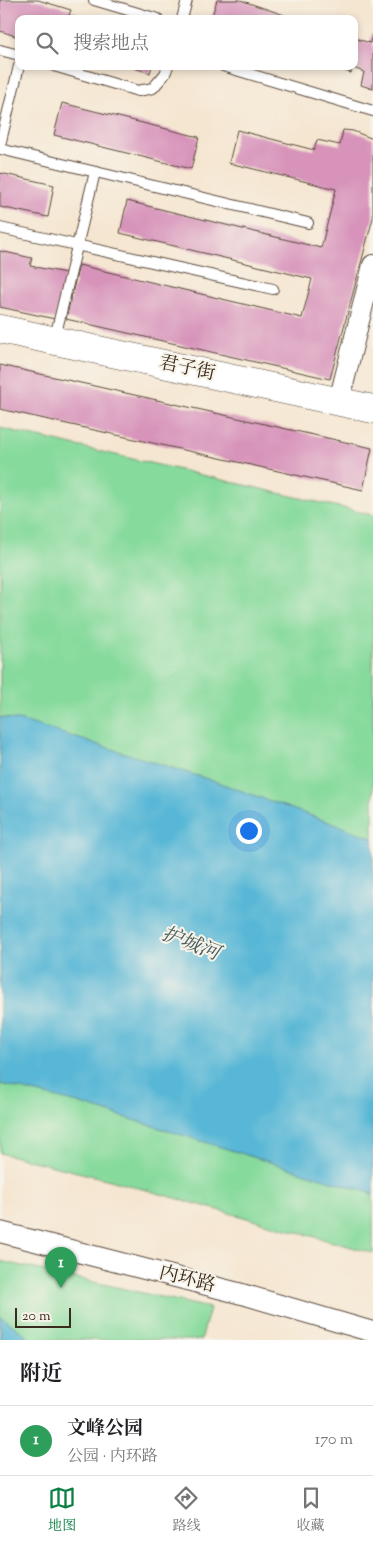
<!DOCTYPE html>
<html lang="zh">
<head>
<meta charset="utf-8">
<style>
  :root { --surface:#fff; --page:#f6f6f6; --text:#202124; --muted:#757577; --line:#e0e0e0; --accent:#0b8043 }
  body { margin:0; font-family:"Sorts Mill Goudy","Noto Serif SC",serif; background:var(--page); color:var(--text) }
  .scale { position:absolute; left:15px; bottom:12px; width:56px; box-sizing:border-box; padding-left:5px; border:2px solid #3b2a1e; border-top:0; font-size:14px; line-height:18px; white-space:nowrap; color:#3b2a1e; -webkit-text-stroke:4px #f7f3e8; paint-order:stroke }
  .you { position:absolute; left:248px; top:830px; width:18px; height:18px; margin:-12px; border:4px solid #fff; border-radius:50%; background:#1a73e8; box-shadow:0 0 0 8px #1a73e833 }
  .badge { display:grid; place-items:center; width:32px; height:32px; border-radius:50%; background:var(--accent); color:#fff; font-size:16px; font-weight:700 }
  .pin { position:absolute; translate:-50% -41px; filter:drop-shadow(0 1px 2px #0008) }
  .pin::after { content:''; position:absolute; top:26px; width:18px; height:15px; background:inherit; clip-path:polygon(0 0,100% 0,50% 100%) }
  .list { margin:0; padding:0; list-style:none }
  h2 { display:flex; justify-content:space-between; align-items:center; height:65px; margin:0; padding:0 20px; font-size:21px }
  h2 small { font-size:16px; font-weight:400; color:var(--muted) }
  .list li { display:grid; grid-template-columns:32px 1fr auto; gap:15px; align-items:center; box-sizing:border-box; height:70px; padding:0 20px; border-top:1px solid var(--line) }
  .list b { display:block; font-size:19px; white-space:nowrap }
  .list p { margin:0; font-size:16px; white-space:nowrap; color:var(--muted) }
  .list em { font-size:16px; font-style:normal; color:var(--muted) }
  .icon { flex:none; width:28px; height:28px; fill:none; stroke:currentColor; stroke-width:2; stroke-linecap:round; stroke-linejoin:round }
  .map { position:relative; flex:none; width:373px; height:1340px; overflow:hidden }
  .search { position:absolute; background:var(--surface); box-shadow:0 2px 8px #0003; left:15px; right:15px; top:15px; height:55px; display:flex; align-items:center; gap:12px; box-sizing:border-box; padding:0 18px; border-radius:10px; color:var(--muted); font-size:19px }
  .sheet { height:135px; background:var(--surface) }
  nav { display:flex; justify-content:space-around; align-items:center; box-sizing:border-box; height:70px; border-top:1px solid var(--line); background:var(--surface); font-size:14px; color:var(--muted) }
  nav a { display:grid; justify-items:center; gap:2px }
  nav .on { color:var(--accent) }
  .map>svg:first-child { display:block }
  .green { fill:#86da9c; stroke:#60825d }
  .water { fill:#58b7d6; stroke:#4a707a }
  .building { fill:#d793ba }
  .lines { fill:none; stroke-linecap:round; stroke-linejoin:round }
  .lane-casing { stroke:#574639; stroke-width:12 }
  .street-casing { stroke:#574639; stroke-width:22 }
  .secondary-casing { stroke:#574639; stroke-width:29 }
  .lane { stroke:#fff; stroke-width:10 }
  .street { stroke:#fff; stroke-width:20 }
  .secondary { stroke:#fff; stroke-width:28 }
  .labels { text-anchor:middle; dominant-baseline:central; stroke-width:4; stroke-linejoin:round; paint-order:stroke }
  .street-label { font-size:19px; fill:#3b2a1e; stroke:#f7f3e8 }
  .water-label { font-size:20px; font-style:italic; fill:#455b5e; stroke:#f7f3e8 }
</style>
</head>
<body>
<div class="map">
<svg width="373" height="1340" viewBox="0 0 373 1340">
  <rect width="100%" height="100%" fill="#f7f3e8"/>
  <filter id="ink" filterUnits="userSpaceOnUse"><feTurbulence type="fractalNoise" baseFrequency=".02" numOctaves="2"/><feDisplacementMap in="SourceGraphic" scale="10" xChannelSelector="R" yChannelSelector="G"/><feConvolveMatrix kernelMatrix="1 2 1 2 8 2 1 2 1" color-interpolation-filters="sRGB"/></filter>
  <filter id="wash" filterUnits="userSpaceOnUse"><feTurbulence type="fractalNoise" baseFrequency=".0096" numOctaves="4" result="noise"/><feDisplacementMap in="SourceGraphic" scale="20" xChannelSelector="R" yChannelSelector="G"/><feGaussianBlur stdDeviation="1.12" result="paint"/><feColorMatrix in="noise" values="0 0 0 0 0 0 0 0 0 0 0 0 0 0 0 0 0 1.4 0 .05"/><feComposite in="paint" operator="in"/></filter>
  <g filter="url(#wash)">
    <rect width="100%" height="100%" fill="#f5e6d1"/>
    <g class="green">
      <path d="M0 428 373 515V844L0 734Z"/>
      <path d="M0 1080 373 1188V1253L110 1180 0 1153Z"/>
      <path d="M0 1261 210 1308 201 1340H0Z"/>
    </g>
    <g class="water">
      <path d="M0 717 23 721 217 782 373 838V1194L78 1103 0 1084Z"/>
      <path d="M0 1316 26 1335 30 1340H0Z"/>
    </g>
    <g id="blocks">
      <g class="building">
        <path d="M0 0H38L71 10 69 15 80 19H19V37L0 31Z"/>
        <path d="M217 0H240L296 19H211Z"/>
        <path d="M372 34H373V89L361 85 364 72 353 68 351 73 331 67 354 66V38L370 43Z"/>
        <path d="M128 66H152L150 73Z"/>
        <path d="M62 103 199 137 191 169 54 135Z"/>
        <path d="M237 130 314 150 317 140 340 145 343 130 353 131 373 139V218L330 379 66 319 79 265 302 318 312 279 120 233 127 201 321 248 336 189 229 163Z"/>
        <path d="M0 173 54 185 48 217 0 207Z"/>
        <path d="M0 251 32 258 30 266 66 273 55 319 0 307Z"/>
        <path d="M0 365 372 448 363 490 0 409Z"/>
      </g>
    </g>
  </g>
  <g filter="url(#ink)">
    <use href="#blocks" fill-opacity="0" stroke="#574639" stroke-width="1"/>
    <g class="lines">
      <defs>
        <g id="lane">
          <path d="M94 0 158 19"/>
          <path d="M182 19 187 0"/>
          <path d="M0 50 19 55"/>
          <path d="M54 66 138 91 153 88 165 74 168 66"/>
          <path d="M223 66 373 111"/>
          <path d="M0 145 19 66"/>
          <path d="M0 149 308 223"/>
          <path d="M0 228 273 289"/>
          <path d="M56 333 95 172"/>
        </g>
        <g id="street">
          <path d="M339 401 373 265"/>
          <path d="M0 1232 242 1294 373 1332"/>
        </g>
        <path id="secondary" d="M0 329 373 409"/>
      </defs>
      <use href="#lane" class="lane-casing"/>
      <use href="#street" class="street-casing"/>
      <use href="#secondary" class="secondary-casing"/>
      <use href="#lane" class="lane"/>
      <use href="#street" class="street"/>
      <use href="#secondary" class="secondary"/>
    </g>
  </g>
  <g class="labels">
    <g class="street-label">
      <text transform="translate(187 369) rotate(12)">君子街</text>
      <text transform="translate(187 1280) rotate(14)">内环路</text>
    </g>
    <g class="water-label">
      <text transform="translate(190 945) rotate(21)">护城河</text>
    </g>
  </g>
</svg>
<div class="scale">20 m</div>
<div class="you"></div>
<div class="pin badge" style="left:61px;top:1288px;background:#2e9e5b">1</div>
<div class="search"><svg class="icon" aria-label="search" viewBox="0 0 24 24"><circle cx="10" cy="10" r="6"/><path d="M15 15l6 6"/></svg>搜索地点</div>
</div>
<section class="sheet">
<h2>附近<small></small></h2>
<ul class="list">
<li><span class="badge" style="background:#2e9e5b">1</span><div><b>文峰公园</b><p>公园 · 内环路</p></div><em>170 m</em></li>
</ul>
</section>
<nav>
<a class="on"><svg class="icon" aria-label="map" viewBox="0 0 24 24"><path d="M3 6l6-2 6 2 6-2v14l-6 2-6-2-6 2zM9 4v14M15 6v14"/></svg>地图</a>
<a><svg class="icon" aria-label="directions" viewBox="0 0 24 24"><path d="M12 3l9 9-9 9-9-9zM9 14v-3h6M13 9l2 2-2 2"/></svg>路线</a>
<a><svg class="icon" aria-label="saved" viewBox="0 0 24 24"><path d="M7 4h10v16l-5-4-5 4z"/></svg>收藏</a>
</nav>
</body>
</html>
